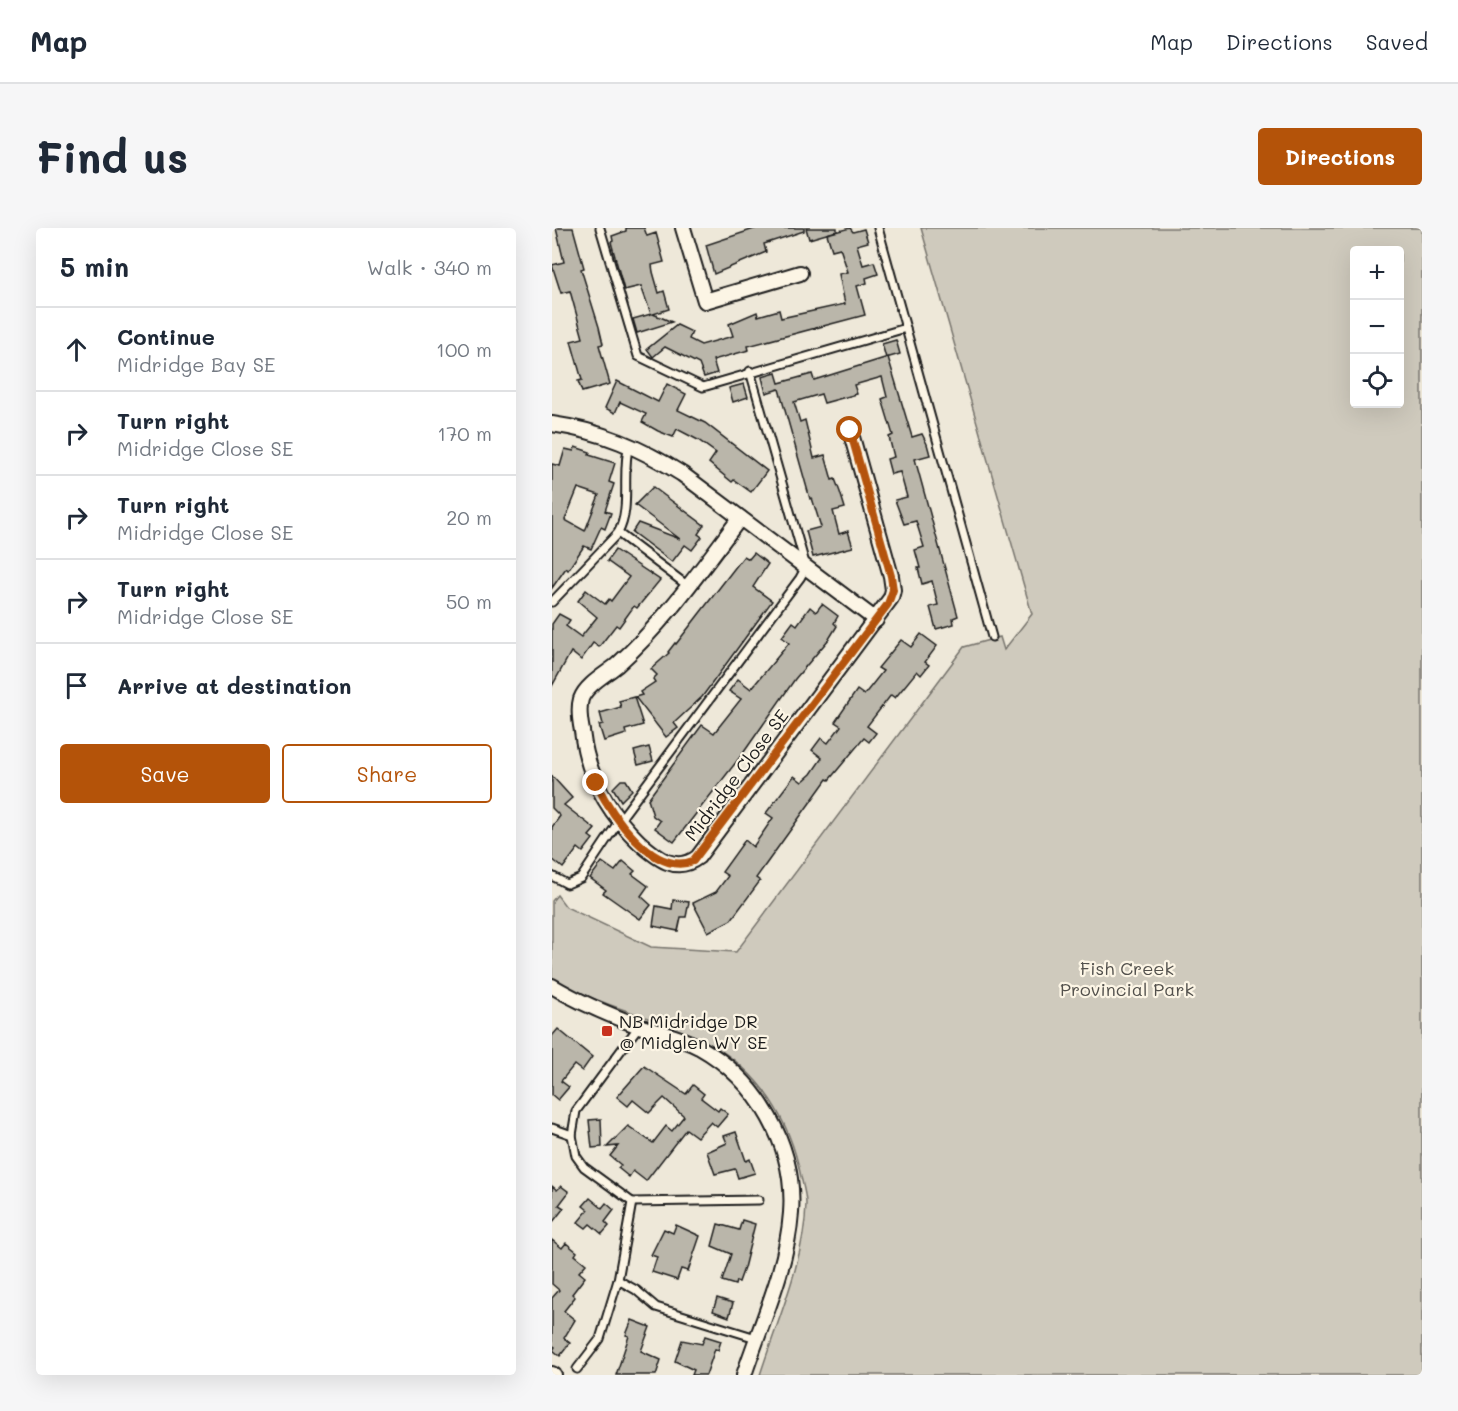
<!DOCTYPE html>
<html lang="en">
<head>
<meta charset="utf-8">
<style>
  :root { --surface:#fff; --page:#f6f6f7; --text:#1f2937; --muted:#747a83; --line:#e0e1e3; --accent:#b45309 }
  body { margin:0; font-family:Mali,sans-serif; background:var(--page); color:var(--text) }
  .controls { position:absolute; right:18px; top:18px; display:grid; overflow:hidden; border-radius:6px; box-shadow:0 6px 24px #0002 }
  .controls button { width:54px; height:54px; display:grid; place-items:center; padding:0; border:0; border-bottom:2px solid var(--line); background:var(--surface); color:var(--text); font:30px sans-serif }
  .stop { position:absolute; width:18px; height:18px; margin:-14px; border:4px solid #b45309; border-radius:50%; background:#fff }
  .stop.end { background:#b45309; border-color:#fff; box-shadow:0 2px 6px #0008 }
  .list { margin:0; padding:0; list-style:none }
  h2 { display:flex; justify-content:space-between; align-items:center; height:78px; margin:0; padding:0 24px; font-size:26px }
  h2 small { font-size:20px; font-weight:400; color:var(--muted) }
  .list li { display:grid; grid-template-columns:39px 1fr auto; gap:18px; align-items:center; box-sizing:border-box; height:84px; padding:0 24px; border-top:2px solid var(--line) }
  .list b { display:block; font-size:22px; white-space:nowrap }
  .list p { margin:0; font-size:20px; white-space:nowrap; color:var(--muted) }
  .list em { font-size:20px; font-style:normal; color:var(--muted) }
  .actions { display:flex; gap:12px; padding:18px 24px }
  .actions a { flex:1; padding:14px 0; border:2px solid var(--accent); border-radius:6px; text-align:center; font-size:21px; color:var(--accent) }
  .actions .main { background:var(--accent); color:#fff }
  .icon { flex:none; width:33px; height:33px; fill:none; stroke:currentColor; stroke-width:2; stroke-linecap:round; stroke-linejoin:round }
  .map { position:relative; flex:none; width:870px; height:1147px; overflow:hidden; border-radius:6px }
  header { display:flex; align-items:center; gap:36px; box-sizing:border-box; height:84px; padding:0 30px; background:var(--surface); border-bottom:2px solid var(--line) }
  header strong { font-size:28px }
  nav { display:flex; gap:33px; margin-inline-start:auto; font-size:21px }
  .intro { display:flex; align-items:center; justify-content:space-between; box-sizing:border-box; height:144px; padding:0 36px }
  h1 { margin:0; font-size:42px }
  .button { padding:15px 27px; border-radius:6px; background:var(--accent); color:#fff; font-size:21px; font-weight:700 }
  main { display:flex; gap:36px; padding:0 36px }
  aside { flex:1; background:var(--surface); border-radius:6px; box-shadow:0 6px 24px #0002 }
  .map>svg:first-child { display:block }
  .green { fill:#cfcabd; stroke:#76736c; stroke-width:1.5; fill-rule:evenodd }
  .building { fill:#bab6aa; stroke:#1c1c1c; stroke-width:1.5; fill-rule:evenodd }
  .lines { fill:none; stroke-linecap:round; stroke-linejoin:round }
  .service-casing { stroke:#1c1c1c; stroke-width:11 }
  .minor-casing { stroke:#1c1c1c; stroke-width:18 }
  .service { stroke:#fcf5e5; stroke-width:7 }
  .minor { stroke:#fcf5e5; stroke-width:14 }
  .route { stroke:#b45309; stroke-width:8 }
  .poi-dot { fill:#c8321e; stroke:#fcf5e5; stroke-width:2 }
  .labels { text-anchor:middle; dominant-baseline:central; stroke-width:4.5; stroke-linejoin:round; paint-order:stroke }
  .street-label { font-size:18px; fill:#1c1c1c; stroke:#fcf5e5 }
  .park-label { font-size:18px; fill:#52504c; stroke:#fcf5e5 }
  .poi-label { font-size:18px; fill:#1c1c1c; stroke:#fcf5e5; text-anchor:start }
</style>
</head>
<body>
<header>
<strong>Map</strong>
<nav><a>Map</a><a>Directions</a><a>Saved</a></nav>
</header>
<div class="intro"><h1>Find us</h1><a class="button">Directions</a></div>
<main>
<aside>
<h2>5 min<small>Walk · 340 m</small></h2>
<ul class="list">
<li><svg class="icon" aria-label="ahead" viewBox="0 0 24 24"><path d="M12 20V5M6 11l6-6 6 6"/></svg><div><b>Continue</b><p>Midridge Bay SE</p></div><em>100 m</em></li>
<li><svg class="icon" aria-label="right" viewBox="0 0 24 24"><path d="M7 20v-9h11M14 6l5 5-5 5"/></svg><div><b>Turn right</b><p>Midridge Close SE</p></div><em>170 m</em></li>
<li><svg class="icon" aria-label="right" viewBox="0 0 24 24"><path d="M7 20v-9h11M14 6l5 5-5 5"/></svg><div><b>Turn right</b><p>Midridge Close SE</p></div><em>20 m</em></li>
<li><svg class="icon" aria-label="right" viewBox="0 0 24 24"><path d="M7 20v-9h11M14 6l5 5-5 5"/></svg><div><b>Turn right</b><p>Midridge Close SE</p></div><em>50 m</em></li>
<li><svg class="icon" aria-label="arrive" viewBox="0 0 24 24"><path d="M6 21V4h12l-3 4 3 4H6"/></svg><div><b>Arrive at destination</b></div></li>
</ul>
<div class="actions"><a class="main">Save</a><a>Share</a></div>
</aside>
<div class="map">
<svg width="870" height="1147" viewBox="0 0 870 1147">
  <rect width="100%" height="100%" fill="#eee8d9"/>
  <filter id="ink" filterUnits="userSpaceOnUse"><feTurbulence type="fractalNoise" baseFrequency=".0167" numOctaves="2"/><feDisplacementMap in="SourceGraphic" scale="12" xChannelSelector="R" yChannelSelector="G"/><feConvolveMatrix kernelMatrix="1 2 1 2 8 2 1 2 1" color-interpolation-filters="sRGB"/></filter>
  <g filter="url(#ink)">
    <path class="green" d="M369 0H870V1147H208C225 1094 253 1031 254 976 254 967 251 957 249 949 238 892 208 843 156 815 106 788 48 780 0 750V673L5 667 14 679 99 719 184 724 412 419 448 409 452 422 480 386ZM802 22H848V176H802Z"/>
    <g class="building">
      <path d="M4 0H21L32 40 29 41 47 99 51 116 47 117 58 156 30 164 26 153 30 152 19 113 31 110 18 63 9 65 0 37 12 34Z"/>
      <path d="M74 0H92L95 8 104 5 112 34 100 37 101 44 107 65 112 63 117 81 101 86 120 94 85 105 81 91 99 86 89 58 72 62 59 14 61 13 60 8 74 3Z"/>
      <path d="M205 0H252V3L212 16 214 24 162 46 154 17Z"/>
      <path d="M254 0H285V3L257 11Z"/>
      <path d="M298 0 301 4 312 1 316 14 305 17 311 37 322 34 326 46 314 50 315 55 305 58 313 87 196 118 197 122 161 132 165 145 152 149 147 136 113 119 101 129 95 121 125 97 140 104 137 111 149 117 181 108 177 96 205 84 206 88 227 82 229 90 293 76 287 46 296 44 288 20 280 22 275 6Z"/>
      <path d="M344 112 348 126 334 130 330 116Z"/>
      <path d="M336 129 360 209 370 206 375 216 378 227 363 231 406 388 401 390 402 396 384 401 378 379 386 377 380 353 370 356 366 340H368L363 322 372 319 364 293 352 296 343 272 355 269 348 244 339 246 335 231 342 229 337 209 341 207 330 171 335 169 330 149 302 157 305 166 272 175 269 166 242 174 248 194 253 192 262 230 273 227 280 252 283 251 288 264 293 280 281 283 287 306 296 303 301 319 261 329 254 303 269 299 260 270 258 271 227 161 214 165 210 149 224 145 227 155 260 146 262 152Z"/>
      <path d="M65 153 106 174 115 156 134 166 126 182 153 195 215 243 199 264 182 252 180 254 157 235 164 225 146 212 125 201 121 209 106 203 90 194 94 186 68 174 63 185 53 180Z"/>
      <path d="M192 156 196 169 181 174 177 160Z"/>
      <path d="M23 219 38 224 37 227 63 235 57 254 62 256 53 283 59 285 53 301 49 299 39 321 32 318 16 342 14 340 0 360V236L8 238 13 221 22 223ZM26 260 47 267 33 303 13 292Z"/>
      <path d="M101 259 152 297 146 306 150 309 140 322 133 317 120 334 80 304 86 295 128 311 83 277Z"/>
      <path d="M63 322 108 352 85 380 82 378 67 399 64 397 47 419 41 415 29 432 19 424 0 458V396L7 386 18 392 14 398 29 409 45 389 26 373 34 362 53 376 57 371 59 373 77 349 55 333Z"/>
      <path d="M202 325 216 336 201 359 220 373 150 469 122 495 126 500 114 509 83 469 90 467 88 464 103 454 101 451 105 447 99 441 117 425 116 424 123 415 124 416 192 328 197 331Z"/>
      <path d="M270 376 286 388 282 395 285 398 277 411 243 451 192 524 122 614 103 600 108 593 101 588 96 571 150 497 162 505 189 471 177 463 186 451 199 461 237 415 230 409 241 394 245 397 258 379 264 384Z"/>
      <path d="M369 406 385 418 373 434 377 437 369 447 365 443 343 470 339 467 315 498 324 505 317 514 312 510 277 552 275 551 204 650 208 653 179 692 156 704 141 675 164 664 176 648 170 644 193 612 201 619 221 590 214 585 242 548 250 554 259 546 270 530 260 522 269 510 276 515 289 498 283 494 305 462 312 467 331 443 326 440 349 412 359 419Z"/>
      <path d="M82 469 91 497 73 502 74 506 52 513 47 497 51 496 48 485 69 479 67 473Z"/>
      <path d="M97 519 101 533 86 537 82 523Z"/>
      <path d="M0 548 20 570 12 577 43 601 37 608 41 611 31 624 26 620 11 640 0 631V599L8 588 0 580Z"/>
      <path d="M69 552H74L80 562 69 573 61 560Z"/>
      <path d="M71 633 83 643 80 646 96 658 89 668 99 677 88 691 51 665 54 662 38 650 50 634 63 643Z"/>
      <path d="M121 672 137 674 134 689H129L126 703 101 698 104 678 120 681Z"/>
      <path d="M6 801 40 829 30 843 22 837 9 853 17 859 6 872 0 867V808Z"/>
      <path d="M92 838 134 866 141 857 152 866 149 870 166 883 168 880 176 886 165 899 159 894 145 909 134 901 94 953 81 943 77 949 66 940 69 937 58 928 66 918 55 919 76 898 101 915 114 898 120 903 132 888 112 870 97 885 81 872 76 878 65 869Z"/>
      <path d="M49 891 50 919 40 920 37 892Z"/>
      <path d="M184 904 194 933 198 931 203 945 186 950 183 941 163 946 155 924 175 915 172 908Z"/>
      <path d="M0 958 5 962 9 958 17 964 7 977 12 980 0 995Z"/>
      <path d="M38 970 50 980 54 975 62 982 53 994 57 998 50 1006 38 996 34 1000 26 994 36 982 31 978Z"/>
      <path d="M190 992 203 996 192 1040 187 1054 184 1053 183 1057 170 1053 179 1026 160 1018 166 996 187 1002Z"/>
      <path d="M124 997 148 1008 136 1043 129 1041 125 1052 100 1044 105 1029 99 1027 112 1001 121 1005Z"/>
      <path d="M0 1012 10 1020 14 1015 25 1024 23 1027 34 1036 27 1044 33 1049 20 1066 23 1069 12 1083 23 1092 12 1110 18 1115 8 1128 1 1122 3 1119 0 1117V1070L7 1062 0 1056Z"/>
      <path d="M165 1070 181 1075 177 1089 161 1083Z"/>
      <path d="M80 1092 98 1099 89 1123 109 1132 104 1147H64L77 1108 74 1107Z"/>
      <path d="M153 1108 169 1113 166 1122 163 1121 154 1147H140L142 1142 123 1133 130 1112 150 1116Z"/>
    </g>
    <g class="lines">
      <defs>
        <g id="service">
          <path d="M48 0 86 128 151 159 354 100"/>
          <path d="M326 0 440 409"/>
          <path d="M66 305 136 358"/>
          <path d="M0 374 66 305C80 280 69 245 77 216"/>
          <path d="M0 648 15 656 29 650 67 593 248 350 254 339 198 143"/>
          <path d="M87 798 24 883 20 907 24 928 32 939 80 974 66 1052 84 1062 104 1079 204 1110"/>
          <path d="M0 900 20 907"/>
          <path d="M80 974 207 972"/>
          <path d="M25 1141 48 1111 66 1052"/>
        </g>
        <g id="minor">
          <path d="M131 0 153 73 248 45"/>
          <path d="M0 196C49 203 89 220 130 246L324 392"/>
          <path d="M188 290C150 340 113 394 65 437 54 446 34 457 29 471 26 481 28 493 30 503 35 547 56 584 87 614 105 630 124 646 146 629L339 370 341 362 339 348 298 202"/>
          <path d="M0 758C27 774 57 787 87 798 107 805 128 809 147 819 206 852 244 918 239 985 235 1041 209 1095 192 1147"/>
          <path d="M0 1146 2 1147"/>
        </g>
      </defs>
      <use href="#service" class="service-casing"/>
      <use href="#minor" class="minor-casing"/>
      <use href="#service" class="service"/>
      <use href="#minor" class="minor"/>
    </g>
  </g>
  <g class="lines" filter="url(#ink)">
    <path class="route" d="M44 555C59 586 101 649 141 633L336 376 341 362 339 348 298 202"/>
  </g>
  <rect class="poi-dot" x="49" y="797" width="12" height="12" rx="3"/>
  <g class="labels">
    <g class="street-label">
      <text transform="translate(184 547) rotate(-53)">Midridge Close SE</text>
    </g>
    <g class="park-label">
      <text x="575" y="740">Fish Creek<tspan x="575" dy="21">Provincial Park</tspan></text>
    </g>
    <g class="poi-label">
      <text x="67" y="793">NB Midridge DR<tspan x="67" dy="21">@ Midglen WY SE</tspan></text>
    </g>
  </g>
</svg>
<div class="controls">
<button>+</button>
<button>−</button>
<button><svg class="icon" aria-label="locate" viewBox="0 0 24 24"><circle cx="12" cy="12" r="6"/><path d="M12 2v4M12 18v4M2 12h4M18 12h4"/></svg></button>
</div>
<div class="stop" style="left:298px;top:202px"></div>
<div class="stop end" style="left:44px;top:555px"></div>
</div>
</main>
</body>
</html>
